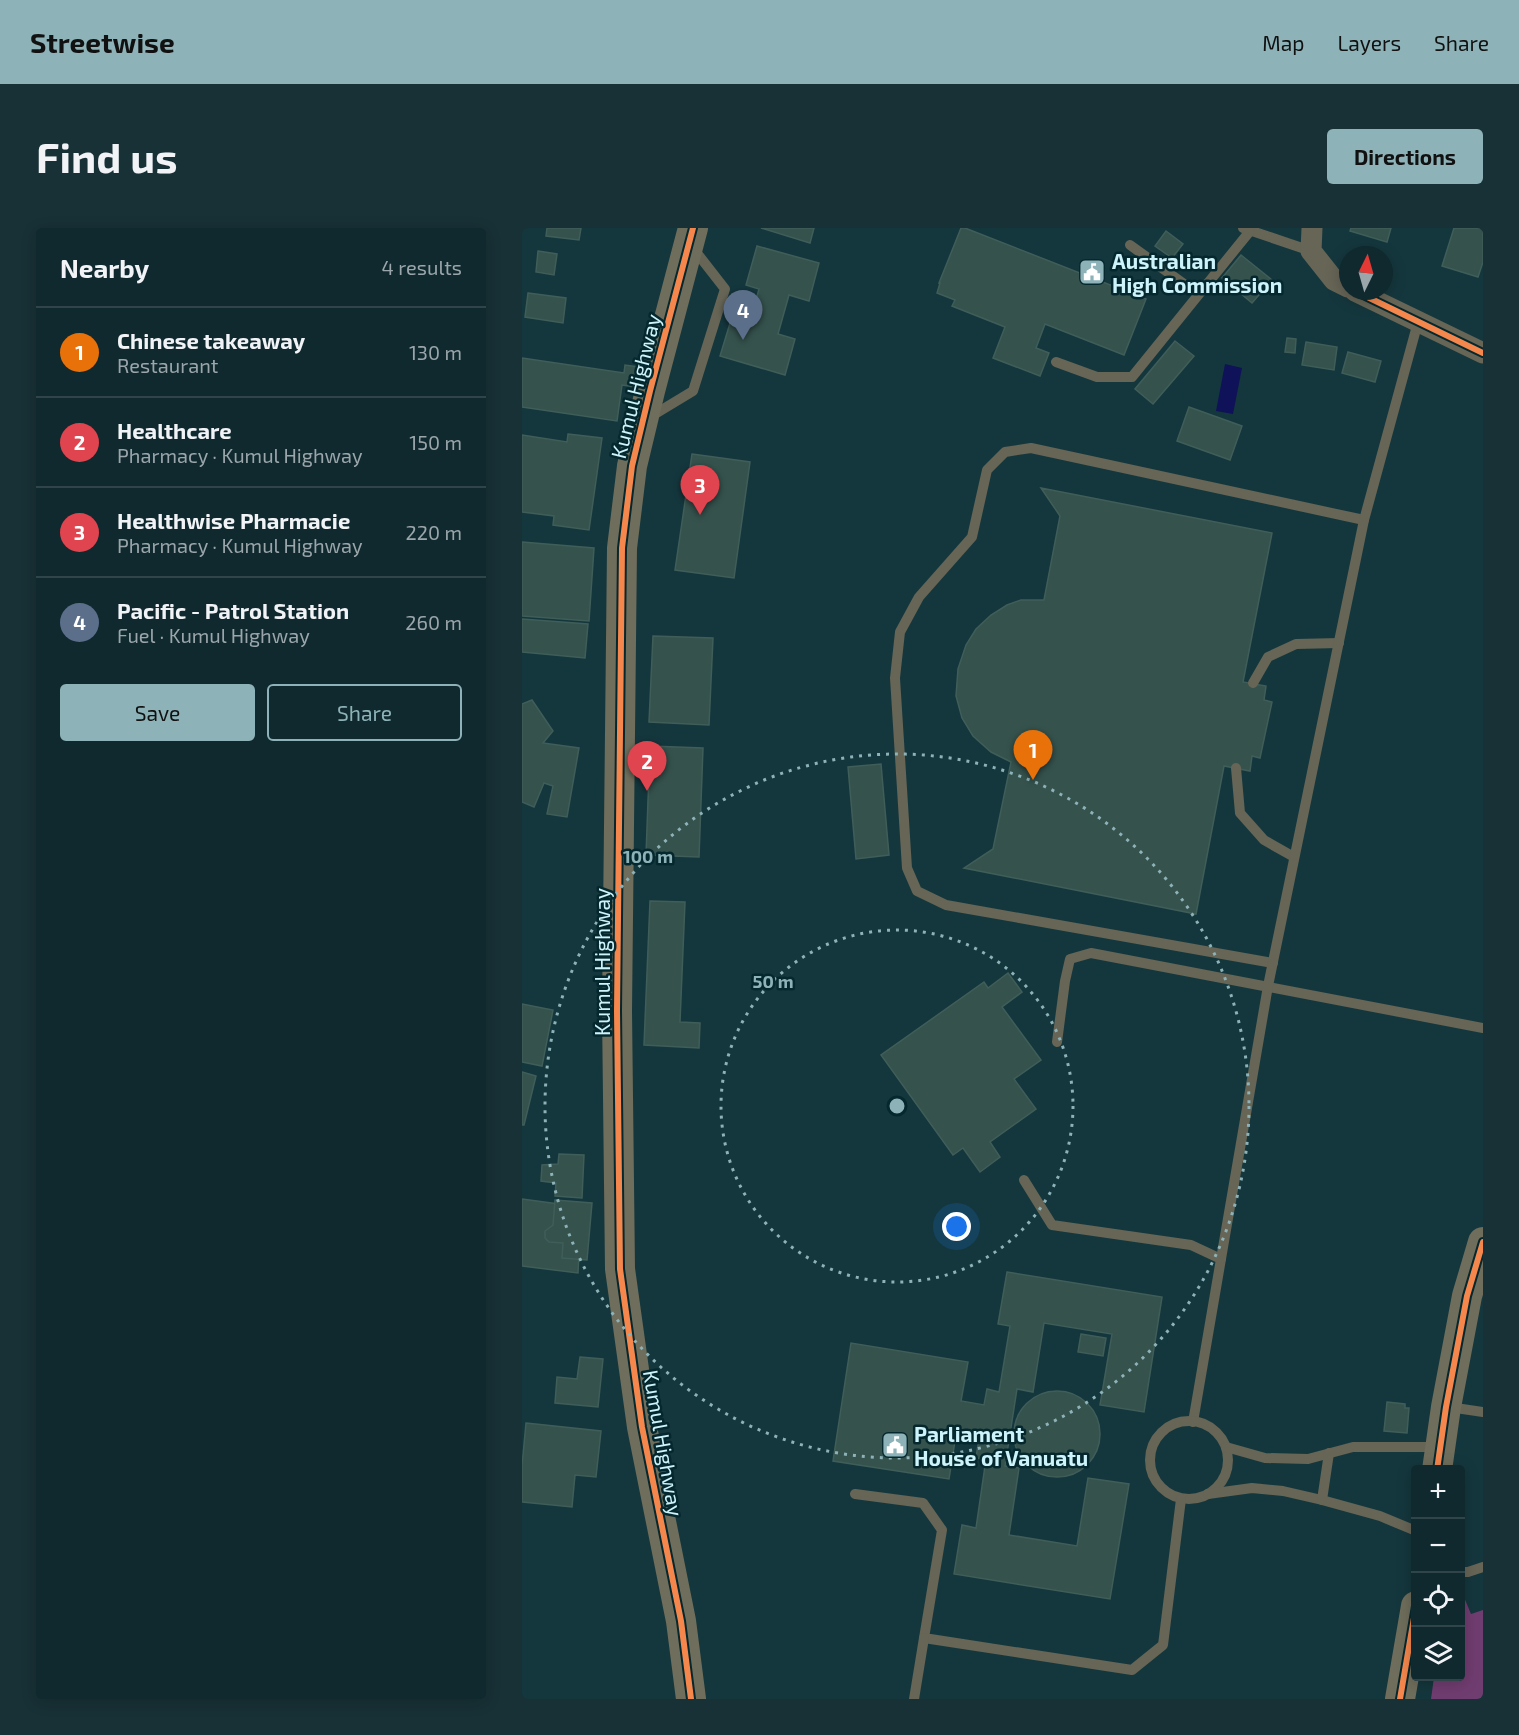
<!DOCTYPE html>
<html lang="en">
<head>
<meta charset="utf-8">
<style>
  :root { --surface:#0f292e; --page:#183136; --text:#f1f3f6; --muted:#9ba6aa; --line:#2f454a; --accent:#8db2b8 }
  body { margin:0; font-family:"Exo 2",sans-serif; background:var(--page); color:var(--text) }
  .controls { position:absolute; right:18px; bottom:18px; display:grid; overflow:hidden; border-radius:6px; box-shadow:0 3px 15px #0003 }
  .controls button { width:54px; height:54px; display:grid; place-items:center; padding:0; border:0; border-bottom:2px solid var(--line); background:var(--surface); color:var(--text); font:30px sans-serif }
  .compass { position:absolute; left:817px; top:18px; width:54px; height:54px; border-radius:50%; background:var(--surface); box-shadow:0 3px 15px #0003; rotate:5deg }
  .you { position:absolute; left:435px; top:999px; width:21px; height:21px; margin:-15px; border:4px solid #fff; border-radius:50%; background:#1a73e8; box-shadow:0 0 0 9px #1a73e833 }
  .badge { display:grid; place-items:center; width:39px; height:39px; border-radius:50%; background:var(--accent); color:#fff; font-size:20px; font-weight:700 }
  .pin { position:absolute; translate:-50% -50px; filter:drop-shadow(0 2px 3px #0008) }
  .pin::after { content:''; position:absolute; top:32px; width:21px; height:18px; background:inherit; clip-path:polygon(0 0,100% 0,50% 100%) }
  .list { margin:0; padding:0; list-style:none }
  h2 { display:flex; justify-content:space-between; align-items:center; height:78px; margin:0; padding:0 24px; font-size:26px }
  h2 small { font-size:20px; font-weight:400; color:var(--muted) }
  .list li { display:grid; grid-template-columns:39px 1fr auto; gap:18px; align-items:center; box-sizing:border-box; height:90px; padding:0 24px; border-top:2px solid var(--line) }
  .list b { display:block; font-size:22px; white-space:nowrap }
  .list p { margin:0; font-size:20px; white-space:nowrap; color:var(--muted) }
  .list em { font-size:20px; font-style:normal; color:var(--muted) }
  .actions { display:flex; gap:12px; padding:18px 24px }
  .actions a { flex:1; padding:14px 0; border:2px solid var(--accent); border-radius:6px; text-align:center; font-size:21px; color:var(--accent) }
  .actions .main { background:var(--accent); color:#111 }
  .icon { flex:none; width:33px; height:33px; fill:none; stroke:currentColor; stroke-width:2; stroke-linecap:round; stroke-linejoin:round }
  .map { position:relative; flex:none; width:961px; height:1471px; overflow:hidden; border-radius:6px }
  header { display:flex; align-items:center; gap:36px; box-sizing:border-box; height:84px; padding:0 30px; background:var(--accent); color:#111 }
  header strong { font-size:28px }
  nav { display:flex; gap:33px; margin-inline-start:auto; font-size:21px }
  .intro { display:flex; align-items:center; justify-content:space-between; box-sizing:border-box; height:144px; padding:0 36px }
  h1 { margin:0; font-size:42px }
  .button { padding:15px 27px; border-radius:6px; background:var(--accent); color:#111; font-size:21px; font-weight:700 }
  main { display:flex; gap:36px; padding:0 36px }
  aside { flex:1; background:var(--surface); border-radius:6px; box-shadow:0 3px 15px #0003 }
  .map>svg:first-child { display:block }
  .green { fill:#703d70 }
  .water { fill:#0f1259 }
  .building { fill:#35524d; stroke:#405e59; stroke-width:1.5 }
  .lines { fill:none; stroke-linecap:round; stroke-linejoin:round }
  .lane { stroke:#666556; stroke-width:10 }
  .street { stroke:#666556; stroke-width:21 }
  .secondary { stroke:#6f6d5b; stroke-width:30 }
  .cycleway-casing { stroke:#05282e; stroke-width:10 }
  .cycleway { stroke:#f5874c; stroke-width:6 }
  .ring { fill:none; stroke:#8db2b8; stroke-width:3; stroke-dasharray:3 6 }
  .labels { text-anchor:middle; dominant-baseline:central; stroke-width:5; stroke-linejoin:round; paint-order:stroke }
  .poi-label { font-size:21px; font-weight:bold; fill:#cef4fb; stroke:#05282e; text-anchor:start }
  .street-label { font-size:21px; fill:#cef4fb; stroke:#05282e }
  .centre { fill:#8db2b8; stroke:#05282e; stroke-width:3 }
  .ring-label { font-size:18px; text-anchor:middle; font-weight:bold; fill:#8db2b8; stroke:#05282e; stroke-width:5; stroke-linejoin:round; paint-order:stroke }
</style>
</head>
<body>
<header>
<strong>Streetwise</strong>
<nav><a>Map</a><a>Layers</a><a>Share</a></nav>
</header>
<div class="intro"><h1>Find us</h1><a class="button">Directions</a></div>
<main>
<aside>
<h2>Nearby<small>4 results</small></h2>
<ul class="list">
<li><span class="badge" style="background:#e8710a">1</span><div><b>Chinese takeaway</b><p>Restaurant</p></div><em>130 m</em></li>
<li><span class="badge" style="background:#e0444e">2</span><div><b>Healthcare</b><p>Pharmacy · Kumul Highway</p></div><em>150 m</em></li>
<li><span class="badge" style="background:#e0444e">3</span><div><b>Healthwise Pharmacie</b><p>Pharmacy · Kumul Highway</p></div><em>220 m</em></li>
<li><span class="badge" style="background:#5c6f8a">4</span><div><b>Pacific - Patrol Station</b><p>Fuel · Kumul Highway</p></div><em>260 m</em></li>
</ul>
<div class="actions"><a class="main">Save</a><a>Share</a></div>
</aside>
<div class="map">
<svg width="961" height="1471" viewBox="0 0 961 1471">
  <rect width="100%" height="100%" fill="#14373d"/>
  <path class="green" d="M939 1362 949 1386 961 1382V1471H909L912 1449 938 1448Z"/>
  <path class="water" d="M703 136 720 140 711 186 694 183Z"/>
  <g class="building">
    <path d="M25 0H59L57 12 24 8Z"/>
    <path d="M239 0H292L288 15Z"/>
    <path d="M439 0H443L624 71 602 127 523 96 514 120 527 125 518 148 471 130 483 99 430 78 433 72 415 65 418 55H417Z"/>
    <path d="M829 0H869L865 14 828 3Z"/>
    <path d="M932 0H961V34L956 49 920 38Z"/>
    <path d="M644 3 661 16 650 30 633 18Z"/>
    <path d="M235 18 297 35 287 73 267 67 256 106 273 111 263 147 198 128 209 92 227 97 237 61 224 57Z"/>
    <path d="M16 23 35 26 32 47 14 44Z"/>
    <path d="M719 27 750 52 730 75 700 50Z"/>
    <path d="M6 65 44 70 41 95 3 89Z"/>
    <path d="M765 110 774 111 773 125 763 124Z"/>
    <path d="M653 113 672 128 631 176 613 161Z"/>
    <path d="M784 114 815 119 812 142 780 137Z"/>
    <path d="M826 124 859 133 853 154 820 145Z"/>
    <path d="M0 130 102 145 103 137 124 140 121 160 100 157 95 193 0 179Z"/>
    <path d="M667 179 720 198 708 232 655 213Z"/>
    <path d="M46 206 80 210 67 302 31 297 32 288 0 284V207L45 214Z"/>
    <path d="M170 226 228 234 212 350 153 342Z"/>
    <path d="M519 260 750 305 721 454 744 458 742 472 750 474 738 530 730 528 728 543 702 538 674 686 442 640 471 621 489 534 469 524 451 508 440 490 434 468 436 441 444 417 454 401 469 387 485 377 499 372H522L538 288Z"/>
    <path d="M0 314 72 320 67 393 0 388Z"/>
    <path d="M0 391 66 396 63 430 0 424Z"/>
    <path d="M131 408 191 410 187 497 127 494Z"/>
    <path d="M10 472 31 503 21 515 57 520 45 589 25 586 31 558 22 555 12 579 0 574V476Z"/>
    <path d="M128 518 181 520 177 629 124 627Z"/>
    <path d="M359 536 367 627 334 631 326 539Z"/>
    <path d="M128 673 163 674 158 794 178 795 177 820 122 817Z"/>
    <path d="M486 745 500 764 480 779 519 832 492 851 514 881 468 914 478 929 458 944 441 920 431 927 359 827 462 754 466 760Z"/>
    <path d="M0 776 31 782 20 838 0 834Z"/>
    <path d="M0 844 14 848 2 897H0Z"/>
    <path d="M37 926 62 927 60 970 33 968 34 955 19 953 20 937 36 936Z"/>
    <path d="M0 971 44 977 42 1003 57 1025 56 1045 0 1038Z"/>
    <path d="M33 972 70 975 65 1032 40 1030 41 1015 27 1014 23 1010V1003L31 997Z"/>
    <path d="M485 1044 640 1069 622 1184 578 1177 590 1106 522 1095 511 1164 495 1161 483 1238 497 1240 487 1307 555 1318 566 1250 607 1256 588 1371 432 1346 440 1297 454 1300 464 1231 454 1230 458 1204 435 1200 427 1251 311 1233 329 1115 446 1134 439 1173 462 1177 465 1161 477 1164 488 1098 476 1096Z"/>
    <path d="M559 1106 584 1110 581 1128 556 1124Z"/>
    <path d="M58 1129 81 1131 76 1179 33 1175 35 1149 55 1151Z"/>
    <circle cx="535" cy="1206" r="43"/>
    <path d="M865 1174 883 1176V1180H887L885 1205 862 1203Z"/>
    <path d="M4 1195 79 1203 74 1249 53 1247 50 1279 0 1274V1238Z"/>
  </g>
  <g class="lines">
    <g class="lane">
      <path d="M721 0 789 23"/>
      <path d="M608 17 676 66"/>
      <path d="M534 134 575 149H610L728 3"/>
      <path d="M128 189 171 163 203 61 171 20"/>
      <path d="M731 455 746 429 774 416 817 415"/>
      <path d="M714 540 718 585 742 612 772 629"/>
      <path d="M751 735 424 677 395 663 385 640 373 450 378 404 397 369 450 309 465 242 483 224 509 220 842 292"/>
      <path d="M535 814 543 753 548 731 569 725 961 800"/>
      <path d="M502 952 530 997 669 1017 699 1031 671 1194"/>
      <path d="M699 1031 746 758 842 292 896 94"/>
      <path d="M927 1179 961 1184"/>
      <circle cx="667" cy="1232" r="39"/>
      <path d="M704 1219 743 1230 786 1231 831 1219H918"/>
      <path d="M333 1266 401 1275 420 1302 402 1410 610 1442 641 1417 659 1271"/>
      <path d="M686 1266 730 1260 761 1263 800 1272 858 1288 894 1303"/>
      <path d="M800 1272 807 1225"/>
      <path d="M938 1344H946L961 1339"/>
      <path d="M392 1471 402 1410"/>
    </g>
    <g class="street">
      <path d="M790 0 789 23 812 52 826 59"/>
      <path d="M833 63 961 125"/>
    </g>
    <g class="secondary">
      <path d="M915 1242 924 1179 945 1068 961 1014"/>
      <path d="M169 1471 159 1393 120 1199 98 1041 95 783 100 320 110 238 128 163 171 0"/>
      <path d="M878 1471 894 1378"/>
    </g>
    <defs>
      <g id="cycleway">
        <path d="M833 63 961 125"/>
        <path d="M915 1242 924 1179 945 1068 961 1014"/>
        <path d="M169 1471 159 1393 120 1199 98 1041 95 783 100 320 110 238 128 163 171 0"/>
        <path d="M878 1471 894 1378"/>
      </g>
    </defs>
    <use href="#cycleway" class="cycleway-casing"/>
    <use href="#cycleway" class="cycleway"/>
  </g>
  <g class="ring">
    <circle cx="375" cy="878" r="176"/>
    <circle cx="375" cy="878" r="352"/>
  </g>
  <defs>
    <symbol id="civic-square" viewBox="-11 -11 22 22"><rect x="-9" y="-9" width="18" height="18" rx="4" fill="#8db2b8" stroke="#05282e"/><path d="M-.6-6.5H3V-4.5H.6V-3L4-1V1h2V6H-6V1h2V-1L-.6-3ZM-1.2 2.5V6h2.4V2.5Z" fill="#fff"/></symbol>
  </defs>
  <g fill-rule="evenodd">
    <use href="#civic-square" x="555" y="29" width="30" height="30"/>
    <use href="#civic-square" x="358" y="1202" width="30" height="30"/>
  </g>
  <g class="labels">
    <g class="poi-label">
      <text x="590" y="32">Australian<tspan x="590" dy="24">High Commission</tspan></text>
      <text x="392" y="1205">Parliament<tspan x="392" dy="24">House of Vanuatu</tspan></text>
    </g>
    <g class="street-label">
      <text transform="translate(113 158) rotate(-76)">Kumul Highway</text>
      <text transform="translate(79 734) rotate(-90)">Kumul Highway</text>
      <text transform="translate(142 1215) rotate(80)">Kumul Highway</text>
    </g>
  </g>
  <circle cx="375" cy="878" r="9" class="centre"/>
  <g class="ring-label">
    <text x="126" y="635">100 m</text>
    <text x="251" y="760">50 m</text>
  </g>
</svg>
<div class="controls">
<button>+</button>
<button>−</button>
<button><svg class="icon" aria-label="locate" viewBox="0 0 24 24"><circle cx="12" cy="12" r="6"/><path d="M12 2v4M12 18v4M2 12h4M18 12h4"/></svg></button>
<button><svg class="icon" aria-label="layers" viewBox="0 0 24 24"><path d="M12 4l9 5-9 5-9-5zM3 14l9 5 9-5"/></svg></button>
</div>
<svg class="compass" viewBox="-18 -18 36 36"><path d="M0-13l5 13h-10z" fill="#e53935"/><path d="M0 13l5-13h-10z" fill="#9ba6aa"/></svg>
<div class="you"></div>
<div class="pin badge" style="left:511px;top:552px;background:#e8710a">1</div>
<div class="pin badge" style="left:125px;top:563px;background:#e0444e">2</div>
<div class="pin badge" style="left:178px;top:287px;background:#e0444e">3</div>
<div class="pin badge" style="left:221px;top:112px;background:#5c6f8a">4</div>
</div>
</main>
</body>
</html>
